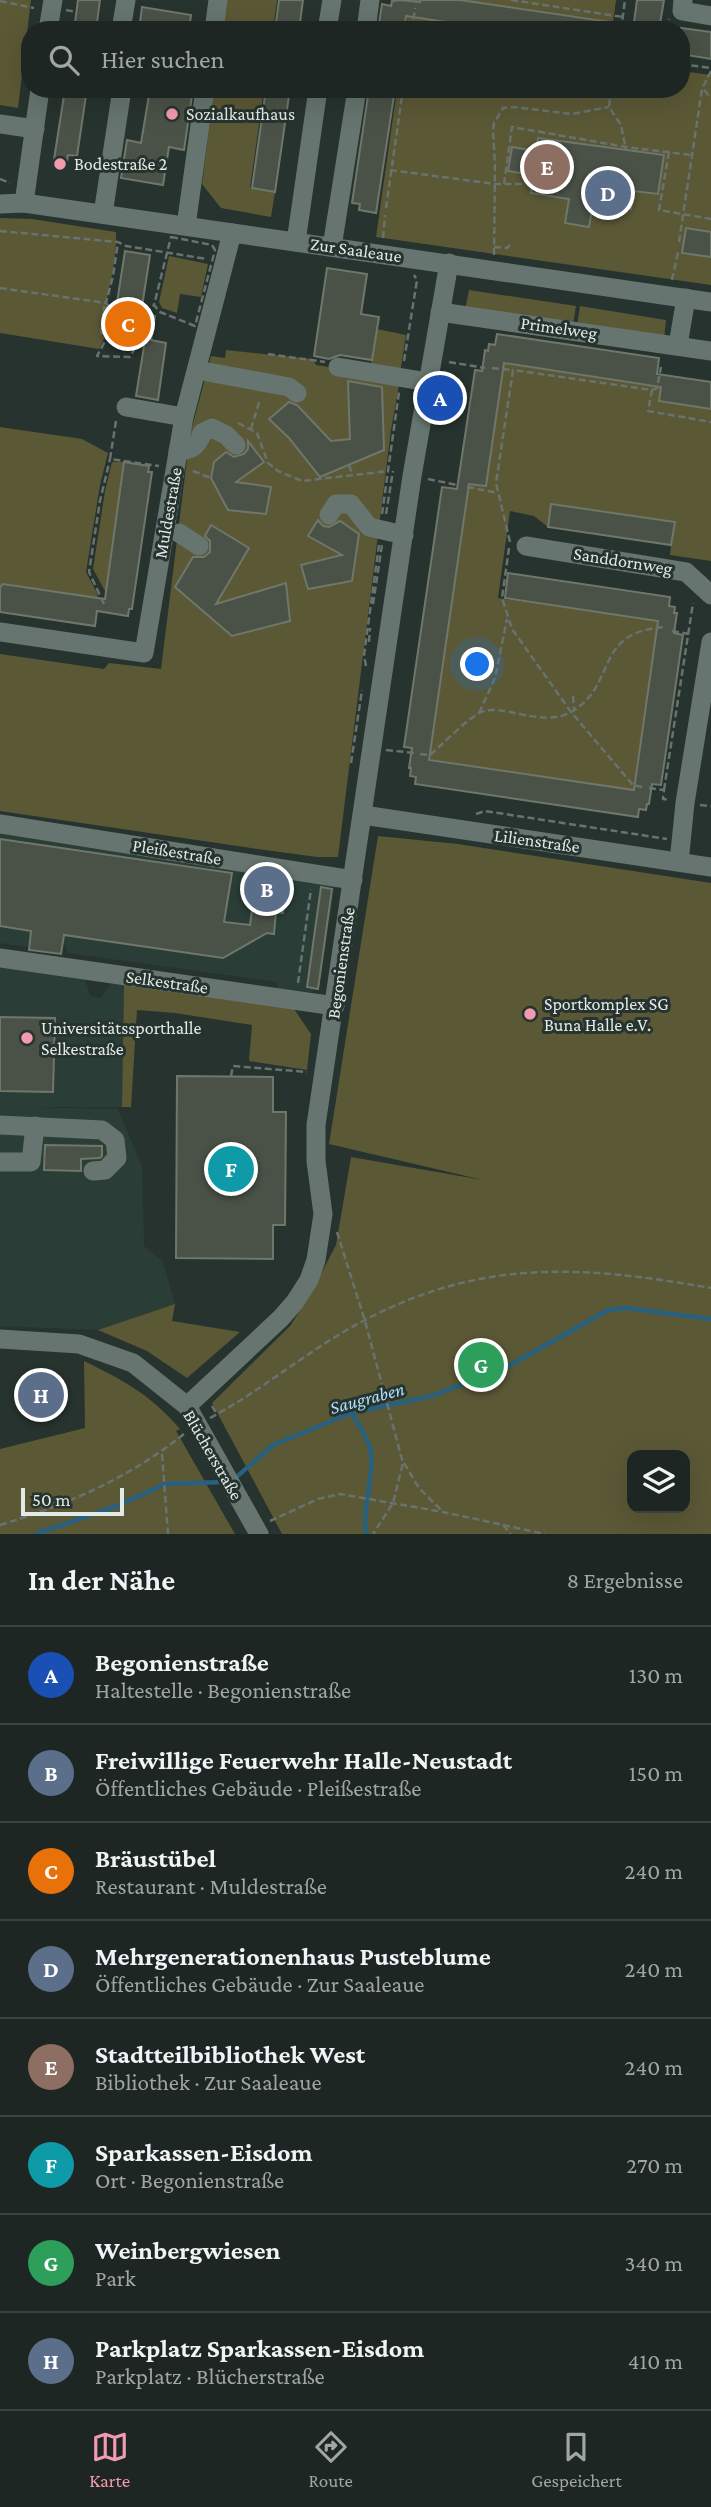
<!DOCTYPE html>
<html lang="de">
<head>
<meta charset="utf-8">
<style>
  :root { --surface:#1d2622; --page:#252e2a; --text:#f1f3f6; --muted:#a0a5a5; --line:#3b4340; --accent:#f29aae }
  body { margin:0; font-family:"Crimson Pro",serif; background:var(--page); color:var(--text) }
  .controls { position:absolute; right:21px; bottom:21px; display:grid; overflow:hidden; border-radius:14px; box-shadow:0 7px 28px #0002 }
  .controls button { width:63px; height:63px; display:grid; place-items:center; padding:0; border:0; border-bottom:2px solid var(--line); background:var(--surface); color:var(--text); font:35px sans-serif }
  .scale { position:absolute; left:21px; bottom:18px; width:103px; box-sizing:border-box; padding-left:7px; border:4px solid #e2eae7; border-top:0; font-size:19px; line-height:24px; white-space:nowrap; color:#e2eae7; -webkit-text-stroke:5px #27332e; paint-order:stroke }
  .you { position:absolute; left:478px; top:665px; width:24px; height:24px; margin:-18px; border:5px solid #fff; border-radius:50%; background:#1a73e8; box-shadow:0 0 0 10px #1a73e833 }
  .badge { display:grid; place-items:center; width:46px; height:46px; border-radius:50%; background:var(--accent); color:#fff; font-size:23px; font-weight:700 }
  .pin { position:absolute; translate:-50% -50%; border:4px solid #fff; box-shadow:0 2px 7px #0006 }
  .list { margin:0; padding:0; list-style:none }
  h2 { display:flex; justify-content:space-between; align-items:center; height:91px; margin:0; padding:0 28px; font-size:30px }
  h2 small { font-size:23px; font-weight:400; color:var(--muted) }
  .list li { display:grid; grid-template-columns:46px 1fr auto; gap:21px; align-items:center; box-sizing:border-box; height:98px; padding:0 28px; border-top:2px solid var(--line) }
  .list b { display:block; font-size:26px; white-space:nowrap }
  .list p { margin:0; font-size:23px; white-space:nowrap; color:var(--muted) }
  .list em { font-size:23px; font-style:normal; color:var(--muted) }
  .icon { flex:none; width:38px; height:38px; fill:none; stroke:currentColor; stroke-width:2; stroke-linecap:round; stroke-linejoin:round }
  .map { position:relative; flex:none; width:711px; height:1534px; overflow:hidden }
  .search { position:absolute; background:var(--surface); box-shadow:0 7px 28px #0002; left:21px; right:21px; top:21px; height:77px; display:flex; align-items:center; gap:18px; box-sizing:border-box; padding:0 24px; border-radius:28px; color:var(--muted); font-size:26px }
  .sheet { height:875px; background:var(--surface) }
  nav { display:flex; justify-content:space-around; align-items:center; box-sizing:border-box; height:98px; border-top:2px solid var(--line); background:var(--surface); font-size:19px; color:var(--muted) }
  nav a { display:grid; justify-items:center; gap:4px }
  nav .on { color:var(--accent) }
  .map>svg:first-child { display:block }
  .built { fill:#2a3e37 }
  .green { fill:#5b5836; fill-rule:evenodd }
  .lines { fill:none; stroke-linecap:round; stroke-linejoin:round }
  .stream { stroke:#27617f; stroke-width:4.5 }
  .building { fill:#4a5247; stroke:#6f776b; stroke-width:2 }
  .path { stroke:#68726e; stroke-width:2.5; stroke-dasharray:7 3.5; stroke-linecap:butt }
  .minor { stroke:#66756f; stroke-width:19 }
  .poi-dot { fill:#f29aae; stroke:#27332e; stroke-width:2.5 }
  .labels { text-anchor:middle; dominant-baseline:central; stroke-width:6; stroke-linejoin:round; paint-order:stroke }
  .poi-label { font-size:18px; fill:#e2eae7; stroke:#27332e; text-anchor:start }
  .street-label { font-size:18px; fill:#e2eae7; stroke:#27332e }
  .water-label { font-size:19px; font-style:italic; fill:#afdffd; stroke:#27332e }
</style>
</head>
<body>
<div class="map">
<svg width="711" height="1534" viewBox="0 0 711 1534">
  <rect width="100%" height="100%" fill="#27332e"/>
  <g class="built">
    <path d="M0 830 335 884 319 988 311 992 277 991V982L68 953 64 942 30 938 27 947 0 943Z"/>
    <path d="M0 967 85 979 90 996 101 998 111 983 124 985 122 1107H19L118 1109 142 1167 144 1246 163 1262 175 1304 98 1330 0 1326Z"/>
  </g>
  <g class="green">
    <path d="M0 0H31L18 108 0 105Z"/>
    <path d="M225 0H277L273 30H221Z"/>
    <path d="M410 0H616L612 30H405Z"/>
    <path d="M681 71 711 75V285L376 237 397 89H681Z"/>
    <path d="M214 89H264L250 188 275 192 271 217 221 208 202 184Z"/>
    <path d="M0 218 32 219 116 232C117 267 105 299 101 333L105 337 99 349 0 333Z"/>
    <path d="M169 256 208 264 201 297 180 294 177 313 162 308 159 302Z"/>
    <path d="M469 290 576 306 573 325 465 310Z"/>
    <path d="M580 306 666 320 664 339 577 326Z"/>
    <path d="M377 329 406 335 400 374 371 365Z"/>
    <path d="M226 350 312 359 316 365 400 379 391 430 338 857H317L265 850 0 811V654L104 669 109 663 161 669 190 435 211 356 225 358Z"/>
    <path d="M493 361 661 386 659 401 711 409V561L670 555 674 522 551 504 548 527 534 516 510 511 498 598 667 622 657 632 635 781 642 791 419 758 430 750 468 491H466L468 483 486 486 503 375Z"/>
    <path d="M0 427 82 439 108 453 100 485 86 572 98 595 97 599 0 587Z"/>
    <path d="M112 462H124L106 593 93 569 105 491Z"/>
    <path d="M378 836 458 844 711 883V1534H282L212 1403 290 1326 309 1297 336 1245 351 1157 483 1180 329 1144ZM632 1455H685V1508H632Z"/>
    <path d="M124 985 294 1009 311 1034 307 1070 249 1061 252 1025 175 1013 137 1010 131 1107H122Z"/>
    <path d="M175 1304 172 1321 240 1332 187 1378 147 1351 98 1330Z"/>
    <path d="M84 1361C123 1380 151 1395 180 1429L176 1431 235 1534H0V1449L85 1428Z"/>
  </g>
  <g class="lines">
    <g class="stream">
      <path d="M351 1413C359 1425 368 1438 371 1452 375 1474 360 1519 367 1534"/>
      <path d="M233 1480 273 1445 351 1413 432 1396 507 1367 608 1310 626 1308 711 1319"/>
      <path d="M36 1534 117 1506 165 1484 225 1482"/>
    </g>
  </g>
  <g class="building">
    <path d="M78 0H100L96 30H74Z"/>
    <path d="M279 0H303L299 30H275Z"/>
    <path d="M400 0 420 2V0H460L617 23 616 30H498L406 16 404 30H378L382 4 391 6 392 1Z"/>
    <path d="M637 0H664L659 30H633Z"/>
    <path d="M142 7 191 15 189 30H139Z"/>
    <path d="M681 28 711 32V59L681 54Z"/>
    <path d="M65 89H87L77 156 68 155 66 168 53 166Z"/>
    <path d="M150 89H193L184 150 169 147 163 185 121 178 127 140 141 143Z"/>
    <path d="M266 89H290L275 192 252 188Z"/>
    <path d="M369 89H395L376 213 359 210 360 204 352 203Z"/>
    <path d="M538 138 664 155 658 194 634 191 631 209 593 203 589 227 565 223 569 199 531 193 534 175 508 171 512 147 536 151Z"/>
    <path d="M686 228 711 232V257L682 253Z"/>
    <path d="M125 251 150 255 141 313 155 316 151 340 166 343 158 400 136 396 145 340 101 333 104 307 116 309Z"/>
    <path d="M327 268 367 274 361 314 379 317 372 360 340 355 329 359 314 356Z"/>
    <path d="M497 334 659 358 657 374 711 382V409L659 401 661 387 504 363 486 486 469 484 429 760 634 790 658 621 505 598 508 573 670 597 669 606 675 607 674 613H677L674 633 683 635 661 785 652 784 649 804H647L646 810 639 809 638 817 415 784 416 777 410 776 411 768H409L412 748 404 747 442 487 457 489 475 370 482 371 485 350 488 351 489 344 495 345Z"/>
    <path d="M348 381 382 387 384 450 320 477 289 438 269 419 289 402 297 405 331 441 350 439Z"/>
    <path d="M248 441 264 462 236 482 271 487 266 514 228 510 211 478 214 462 226 452 234 457 244 454 248 449Z"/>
    <path d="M124 462 149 466 148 472H152L132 609H129L128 616 97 611 95 626 0 612V587L3 584 105 599Z"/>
    <path d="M551 504 675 522 671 545 548 527Z"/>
    <path d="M318 520 323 526 329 527 340 521 359 534 352 581 308 589 301 565 342 555 308 536Z"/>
    <path d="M211 525 249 548 216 604 286 583 290 621 232 636 175 587 193 557H204L210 552V541L205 536Z"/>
    <path d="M0 839 232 873 224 922 250 925 256 881 275 883V887L286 888 283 913 276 912 274 934 267 933 223 958 64 935 61 954 29 950 31 931 0 926Z"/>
    <path d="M321 887 332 889 318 989 307 987Z"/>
    <path d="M0 1017 55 1018 53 1092 0 1091Z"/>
    <path d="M177 1076 273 1077V1112H286L285 1225H273V1259L176 1258Z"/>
    <path d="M45 1145 102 1146V1156L100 1158 81 1159V1171L44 1170Z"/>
  </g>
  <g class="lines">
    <g class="path">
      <path d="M511 0 623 17"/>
      <path d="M0 1 34 8"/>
      <path d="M416 3V0"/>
      <path d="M66 10 76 12"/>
      <path d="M412 25 443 30"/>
      <path d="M412 30 415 8"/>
      <path d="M621 30 625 0"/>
      <path d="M667 30 669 19"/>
      <path d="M681 64 711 68"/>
      <path d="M611 89 609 107 621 125 626 150"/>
      <path d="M704 90 711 98"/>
      <path d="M669 152 659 210 711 219"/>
      <path d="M390 170 495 184H532"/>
      <path d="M0 179 10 183"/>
      <path d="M504 184 512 127 626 147 691 155"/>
      <path d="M386 208 403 89"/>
      <path d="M0 231 118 242 126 246 207 259"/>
      <path d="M171 237 212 245 215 250 195 326 160 312 154 305Z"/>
      <path d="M383 238 385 215"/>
      <path d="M679 242 702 89 711 71"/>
      <path d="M494 247 507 248 510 245"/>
      <path d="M494 255 495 165 493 131 494 123 503 108 513 107 572 114 609 107"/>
      <path d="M672 280 678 252"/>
      <path d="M0 288 106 303 113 276 118 242"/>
      <path d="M106 303 110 308 109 334 97 356 130 357 140 339 146 314 154 305"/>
      <path d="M268 354 325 362"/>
      <path d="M404 361 417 280 414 275"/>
      <path d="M449 362 485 368"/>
      <path d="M492 368 513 370"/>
      <path d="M652 390 657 388 661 367"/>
      <path d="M116 421 110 459 159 466"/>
      <path d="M238 423 257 433 268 463 278 471 302 481 389 471"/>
      <path d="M251 429 260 399"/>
      <path d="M349 465 352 474"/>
      <path d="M193 471 211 478"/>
      <path d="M428 479 457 485"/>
      <path d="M467 487 498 493"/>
      <path d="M382 514 399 392"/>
      <path d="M386 514 393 471"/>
      <path d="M510 542 496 483 513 370 652 390 648 411 711 422"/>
      <path d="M509 548 502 598 512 629 571 712 633 785 642 787"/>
      <path d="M104 604 89 572 100 501 110 459"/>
      <path d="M373 604 382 545"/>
      <path d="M672 631 689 634"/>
      <path d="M369 642 370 628"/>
      <path d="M366 666 364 655 379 545"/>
      <path d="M573 696 574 710"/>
      <path d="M479 713 495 678 507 619"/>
      <path d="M386 750 414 753"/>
      <path d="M420 754 430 755C443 744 465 721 479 713 501 701 542 730 573 711 618 683 593 631 666 627"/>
      <path d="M351 763 362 690"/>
      <path d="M649 788 664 790 663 799 670 800"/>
      <path d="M664 790 693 603"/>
      <path d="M700 805 711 806"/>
      <path d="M476 814 485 811 667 839"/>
      <path d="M298 983 311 889"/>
      <path d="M231 1076 233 1066 307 1072"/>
      <path d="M337 1232 365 1321 403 1463 393 1503 373 1534"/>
      <path d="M212 1406 217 1414"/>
      <path d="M210 1418C257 1393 299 1358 345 1331 471 1258 573 1264 711 1288"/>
      <path d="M162 1454 168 1534"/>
      <path d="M404 1463 419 1488 443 1512"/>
      <path d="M270 1521 318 1499 340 1494 443 1512 545 1534"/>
      <path d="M0 1525C67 1505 129 1478 184 1434"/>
      <path d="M503 1525 511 1534"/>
    </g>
    <g class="minor">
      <path d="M683 0 682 11 711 16"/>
      <path d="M48 30 53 0"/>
      <path d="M121 30 126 0"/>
      <path d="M214 30 218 0"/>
      <path d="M327 30 332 0"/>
      <path d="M366 30 370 0"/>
      <path d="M0 124 35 129"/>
      <path d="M24 203 40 89"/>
      <path d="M0 204 24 203 711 302"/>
      <path d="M103 214 122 89"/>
      <path d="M186 226 205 89"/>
      <path d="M296 242 318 89"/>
      <path d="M332 247 357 89"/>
      <path d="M440 312 711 351"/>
      <path d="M678 345 686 298"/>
      <path d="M338 367 428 382"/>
      <path d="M197 370 289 387 297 393"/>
      <path d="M126 407 184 417"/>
      <path d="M178 451C192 450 198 446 202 433L212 428 226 435 236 445"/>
      <path d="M329 515 336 504H351L369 527 404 535"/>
      <path d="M179 533 199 546"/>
      <path d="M526 546 686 572 711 595"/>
      <path d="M0 632 144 653 184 417 232 233"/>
      <path d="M363 815 711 867"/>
      <path d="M0 824 353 880"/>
      <path d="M679 862 685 803 711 642"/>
      <path d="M0 958 335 1006"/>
      <path d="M0 1125 102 1130 115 1140 117 1158 105 1170 93 1171"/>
      <path d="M0 1162H31L35 1126"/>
      <path d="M0 1339 79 1344 133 1363 187 1406 259 1534"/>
      <path d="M187 1406 281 1318 295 1302 309 1280 316 1260 323 1214 316 1161V1125L412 476 449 263"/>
    </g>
  </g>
  <g class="poi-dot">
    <circle cx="172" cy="114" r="7"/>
    <circle cx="60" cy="164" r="7"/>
    <circle cx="530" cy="1014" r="7"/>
    <circle cx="27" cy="1038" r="7"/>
  </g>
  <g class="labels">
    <g class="poi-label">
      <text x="186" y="114">Sozialkaufhaus</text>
      <text x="74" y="164">Bodestraße 2</text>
      <text x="544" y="1004">Sportkomplex SG<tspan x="544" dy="21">Buna Halle e.V.</tspan></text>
      <text x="41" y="1028">Universitätssporthalle<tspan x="41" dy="21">Selkestraße</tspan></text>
    </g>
    <g class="street-label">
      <text transform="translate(356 250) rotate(8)">Zur Saaleaue</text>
      <text transform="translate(559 328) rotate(8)">Primelweg</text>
      <text transform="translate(168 513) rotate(-80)">Muldestraße</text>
      <text transform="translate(623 561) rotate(9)">Sanddornweg</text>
      <text transform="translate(537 841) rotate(8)">Lilienstraße</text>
      <text transform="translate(177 852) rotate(9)">Pleißestraße</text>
      <text transform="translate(341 963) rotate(-82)">Begonienstraße</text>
      <text transform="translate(167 982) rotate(8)">Selkestraße</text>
      <text transform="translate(213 1455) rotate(60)">Blücherstraße</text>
    </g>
    <g class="water-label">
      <text transform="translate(367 1398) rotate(-15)">Saugraben</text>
    </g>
  </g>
</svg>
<div class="controls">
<button><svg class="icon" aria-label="layers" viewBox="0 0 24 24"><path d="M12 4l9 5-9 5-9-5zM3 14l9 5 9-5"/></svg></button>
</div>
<div class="scale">50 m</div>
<div class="you"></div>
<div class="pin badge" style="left:440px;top:398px;background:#1a4fb4">A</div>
<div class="pin badge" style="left:267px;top:889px;background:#5c6f8a">B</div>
<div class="pin badge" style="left:128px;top:324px;background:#e8710a">C</div>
<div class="pin badge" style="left:608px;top:193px;background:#5c6f8a">D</div>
<div class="pin badge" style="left:547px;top:167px;background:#8d6e63">E</div>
<div class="pin badge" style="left:231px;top:1169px;background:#0f9aa8">F</div>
<div class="pin badge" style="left:481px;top:1365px;background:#2e9e5b">G</div>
<div class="pin badge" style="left:41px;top:1395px;background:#5c6f8a">H</div>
<div class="search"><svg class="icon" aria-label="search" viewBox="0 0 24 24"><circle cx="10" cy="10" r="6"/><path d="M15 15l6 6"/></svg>Hier suchen</div>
</div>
<section class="sheet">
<h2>In der Nähe<small>8 Ergebnisse</small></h2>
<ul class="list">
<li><span class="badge" style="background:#1a4fb4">A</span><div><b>Begonienstraße</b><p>Haltestelle · Begonienstraße</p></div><em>130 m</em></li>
<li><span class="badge" style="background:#5c6f8a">B</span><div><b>Freiwillige Feuerwehr Halle-Neustadt</b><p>Öffentliches Gebäude · Pleißestraße</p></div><em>150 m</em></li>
<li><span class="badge" style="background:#e8710a">C</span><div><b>Bräustübel</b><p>Restaurant · Muldestraße</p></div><em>240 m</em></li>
<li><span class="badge" style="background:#5c6f8a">D</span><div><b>Mehrgenerationenhaus Pusteblume</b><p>Öffentliches Gebäude · Zur Saaleaue</p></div><em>240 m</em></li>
<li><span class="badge" style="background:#8d6e63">E</span><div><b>Stadtteilbibliothek West</b><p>Bibliothek · Zur Saaleaue</p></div><em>240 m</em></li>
<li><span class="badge" style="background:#0f9aa8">F</span><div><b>Sparkassen-Eisdom</b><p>Ort · Begonienstraße</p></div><em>270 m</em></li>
<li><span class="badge" style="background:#2e9e5b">G</span><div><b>Weinbergwiesen</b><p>Park</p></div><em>340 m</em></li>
<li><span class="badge" style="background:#5c6f8a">H</span><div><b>Parkplatz Sparkassen-Eisdom</b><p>Parkplatz · Blücherstraße</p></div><em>410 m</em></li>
</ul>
</section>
<nav>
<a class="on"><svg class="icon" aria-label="map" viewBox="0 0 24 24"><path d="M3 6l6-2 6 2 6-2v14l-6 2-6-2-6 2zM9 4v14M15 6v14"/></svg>Karte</a>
<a><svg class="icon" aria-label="directions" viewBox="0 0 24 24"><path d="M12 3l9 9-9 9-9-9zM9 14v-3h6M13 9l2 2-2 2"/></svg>Route</a>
<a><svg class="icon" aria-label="saved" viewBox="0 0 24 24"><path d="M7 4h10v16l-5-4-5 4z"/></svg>Gespeichert</a>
</nav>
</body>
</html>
